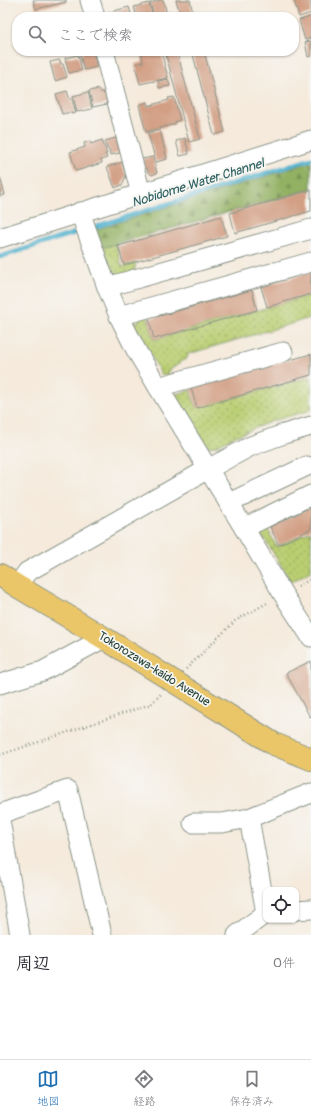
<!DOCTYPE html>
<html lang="ja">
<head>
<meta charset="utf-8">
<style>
  :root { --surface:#fff; --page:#f2f2f3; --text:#2b2b33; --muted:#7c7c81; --line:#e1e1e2; --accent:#1f6fb2 }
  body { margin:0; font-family:Pangolin,"Klee One",sans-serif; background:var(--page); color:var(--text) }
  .controls { position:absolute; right:12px; bottom:12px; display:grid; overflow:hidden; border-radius:8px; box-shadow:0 1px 3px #0004 }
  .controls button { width:36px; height:36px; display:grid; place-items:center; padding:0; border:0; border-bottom:1px solid var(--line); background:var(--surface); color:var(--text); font:20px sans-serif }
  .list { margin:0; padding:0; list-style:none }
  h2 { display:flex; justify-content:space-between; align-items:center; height:52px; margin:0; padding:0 16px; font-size:17px }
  h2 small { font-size:13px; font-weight:400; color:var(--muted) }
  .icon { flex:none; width:22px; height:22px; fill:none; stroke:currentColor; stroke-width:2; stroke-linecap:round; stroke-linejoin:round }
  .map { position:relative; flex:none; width:311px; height:935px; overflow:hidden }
  .search { position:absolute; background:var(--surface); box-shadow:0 1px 3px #0004; left:12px; right:12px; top:12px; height:44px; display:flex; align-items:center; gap:10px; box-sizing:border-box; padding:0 14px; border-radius:16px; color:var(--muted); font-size:15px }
  .sheet { height:124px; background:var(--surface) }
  nav { display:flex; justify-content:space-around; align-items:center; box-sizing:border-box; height:56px; border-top:1px solid var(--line); background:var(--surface); font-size:11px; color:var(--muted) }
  nav a { display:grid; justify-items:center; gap:2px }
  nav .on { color:var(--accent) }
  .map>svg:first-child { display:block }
  .grass { fill:url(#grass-dots); stroke:#6c8652 }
  .forest { fill:url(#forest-firs); stroke:#59774c }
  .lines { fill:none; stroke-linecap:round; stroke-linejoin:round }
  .stream { stroke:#51b3cf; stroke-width:4.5 }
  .building { fill:#d29f84 }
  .minor-casing { stroke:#8a9488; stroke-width:21 }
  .major-casing { stroke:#8a9488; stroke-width:24 }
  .path { stroke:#8a9488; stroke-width:2.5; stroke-dasharray:1 3; stroke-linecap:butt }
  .minor { stroke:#fff; stroke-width:19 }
  .major { stroke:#eac669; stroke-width:22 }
  .labels { text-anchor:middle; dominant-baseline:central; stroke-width:3.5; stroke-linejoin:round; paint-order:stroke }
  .street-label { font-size:12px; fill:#1f3d34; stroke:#f6f6f2 }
  .water-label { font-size:13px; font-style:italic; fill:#2e6062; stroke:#f6f6f2 }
</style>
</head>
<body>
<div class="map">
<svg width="311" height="935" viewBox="0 0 311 935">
  <defs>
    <pattern id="grass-dots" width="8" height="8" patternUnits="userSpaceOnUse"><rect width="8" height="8" fill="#bace71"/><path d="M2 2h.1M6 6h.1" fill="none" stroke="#97a85e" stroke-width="1.8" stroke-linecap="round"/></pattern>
    <pattern id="forest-firs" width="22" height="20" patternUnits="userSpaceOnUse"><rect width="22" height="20" fill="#93b163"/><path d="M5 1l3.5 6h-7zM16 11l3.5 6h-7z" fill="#779152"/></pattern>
  </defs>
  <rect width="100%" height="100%" fill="#f6f6f2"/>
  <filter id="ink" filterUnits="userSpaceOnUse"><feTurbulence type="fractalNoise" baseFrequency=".025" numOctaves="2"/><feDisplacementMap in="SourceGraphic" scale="8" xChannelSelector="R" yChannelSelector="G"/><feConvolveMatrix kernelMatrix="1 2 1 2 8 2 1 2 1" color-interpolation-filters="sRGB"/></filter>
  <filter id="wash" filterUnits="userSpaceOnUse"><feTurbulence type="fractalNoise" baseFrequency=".012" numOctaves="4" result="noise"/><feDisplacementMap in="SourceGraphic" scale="16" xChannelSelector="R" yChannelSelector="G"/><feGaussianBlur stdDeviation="0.9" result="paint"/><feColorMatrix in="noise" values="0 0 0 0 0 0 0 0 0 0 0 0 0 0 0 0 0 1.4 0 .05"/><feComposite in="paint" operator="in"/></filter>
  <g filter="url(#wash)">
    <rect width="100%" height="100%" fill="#f5eadc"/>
    <g class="grass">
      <path d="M116 244 122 267 136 263 134 273 122 277 111 271 102 248Z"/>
      <path d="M311 295V317L291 324 188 354 187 358 167 372 171 377 161 374 132 321 137 323 141 317 147 315 154 340Z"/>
      <path d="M311 377V410L272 421 229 439 216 446 207 447 174 395 190 390 196 408Z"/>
      <path d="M266 526 277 547 311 531V571L291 582 271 549 258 530Z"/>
    </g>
    <path class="forest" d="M311 162V189L102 248 94 230Z"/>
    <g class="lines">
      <g class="stream">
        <path d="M91 228 311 159"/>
        <path d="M0 257 75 233"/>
      </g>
    </g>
    <g id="blocks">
      <g class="building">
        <path d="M33 0H66V2L36 9Z"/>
        <path d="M161 0H163L168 17H154L150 3Z"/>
        <path d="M176 0H190L193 13 181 17Z"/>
        <path d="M294 0H311V13L299 17Z"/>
        <path d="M149 3 153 17H137L134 7Z"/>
        <path d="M129 7 132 17H111L110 12Z"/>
        <path d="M311 17V38L305 40 299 20Z"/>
        <path d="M311 41V56L308 57 305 42Z"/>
        <path d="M87 51H93L97 67 84 70 80 55 83 54 82 52Z"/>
        <path d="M141 51H161L168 78 140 84 135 64 143 62Z"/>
        <path d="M165 51H177L200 139 189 142Z"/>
        <path d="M192 51H204L225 132 214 135Z"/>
        <path d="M78 55 82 70 69 73 65 58Z"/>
        <path d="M60 60 61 64H63L67 77 55 81 50 62Z"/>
        <path d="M168 79 170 86 159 88 158 81Z"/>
        <path d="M99 89 100 92H103L104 94H105L107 104 93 107 89 91Z"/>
        <path d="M67 91 69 97 70 99H72L76 113 71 114V112L62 114 56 94Z"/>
        <path d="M88 92 92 109 77 112 73 96Z"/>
        <path d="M174 97 180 120 175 122V124L146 132 139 105 147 102 148 106 169 100 168 98Z"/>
        <path d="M160 130 167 159 156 162 148 133Z"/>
        <path d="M116 138 120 153 110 155 109 149H107L105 141Z"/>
        <path d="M185 138 189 154 180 156 176 141Z"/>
        <path d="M102 140 107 154H105L107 158 101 160 102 163 76 171 70 152 85 147 84 143 90 141 91 144Z"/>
        <path d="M153 157 157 173 152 175 148 172 147 168 144 169 142 159Z"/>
        <path d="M122 162 126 176 122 185 115 188 107 167Z"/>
        <path d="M0 177 5 195 0 196Z"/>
        <path d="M311 190V211L235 233 230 213Z"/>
        <path d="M221 216 227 236 124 265 118 246Z"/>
        <path d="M311 272V294L267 307 261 287Z"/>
        <path d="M252 290 257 310 154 339 149 319Z"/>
        <path d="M311 354V375L197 408 191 388Z"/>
        <path d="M311 507V529L279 545 270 527Z"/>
        <path d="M311 661V716L310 717 286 673Z"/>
      </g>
    </g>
  </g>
  <g filter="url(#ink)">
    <use href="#blocks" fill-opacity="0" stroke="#8a9488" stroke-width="1"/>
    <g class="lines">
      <defs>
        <g id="minor">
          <path d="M90 0 95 17"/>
          <path d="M104 51 141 194"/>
          <path d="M80 212 107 287 119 316 136 350 158 387 244 528 283 594 311 637"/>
          <path d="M0 238 311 140"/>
          <path d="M107 287 311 229"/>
          <path d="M119 316 311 262"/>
          <path d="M158 387 283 352"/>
          <path d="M229 503 307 466"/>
          <path d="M244 528 311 495"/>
          <path d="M17 586 27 572 208 469 251 446 284 434 311 426"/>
          <path d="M0 684 43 671 104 638"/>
          <path d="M0 814 68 790 102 935"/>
          <path d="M249 818 266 913"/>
          <path d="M0 820 20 935"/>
          <path d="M193 823H222L249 818 311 793"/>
          <path d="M296 910 311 909"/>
          <path d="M237 935 266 913"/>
        </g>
        <path id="major" d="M0 575 17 586 104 638 274 744 311 759"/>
      </defs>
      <use href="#minor" class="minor-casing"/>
      <use href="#major" class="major-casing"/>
      <g class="path">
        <path d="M298 586 311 579"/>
        <path d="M186 669 235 621 269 602"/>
        <path d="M0 755 151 704 161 694"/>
      </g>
      <use href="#minor" class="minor"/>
      <use href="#major" class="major"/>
    </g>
  </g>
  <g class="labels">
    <g class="street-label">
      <text transform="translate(154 669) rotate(32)">Tokorozawa-kaido Avenue</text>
    </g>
    <g class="water-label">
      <text transform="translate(198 183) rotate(-17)">Nobidome Water Channel</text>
    </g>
  </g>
</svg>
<div class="controls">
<button><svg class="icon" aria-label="locate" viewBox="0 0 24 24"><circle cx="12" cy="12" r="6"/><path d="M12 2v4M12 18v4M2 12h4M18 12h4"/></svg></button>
</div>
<div class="search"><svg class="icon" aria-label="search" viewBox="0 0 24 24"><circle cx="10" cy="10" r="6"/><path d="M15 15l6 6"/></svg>ここで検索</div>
</div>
<section class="sheet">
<h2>周辺<small>0件</small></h2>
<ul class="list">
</ul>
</section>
<nav>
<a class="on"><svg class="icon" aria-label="map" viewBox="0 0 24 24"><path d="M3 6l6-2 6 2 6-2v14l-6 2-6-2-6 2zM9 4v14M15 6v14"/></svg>地図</a>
<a><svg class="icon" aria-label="directions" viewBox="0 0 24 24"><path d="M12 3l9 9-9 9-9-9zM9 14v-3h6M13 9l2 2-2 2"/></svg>経路</a>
<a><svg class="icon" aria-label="saved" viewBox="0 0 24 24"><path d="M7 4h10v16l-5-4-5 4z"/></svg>保存済み</a>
</nav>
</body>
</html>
